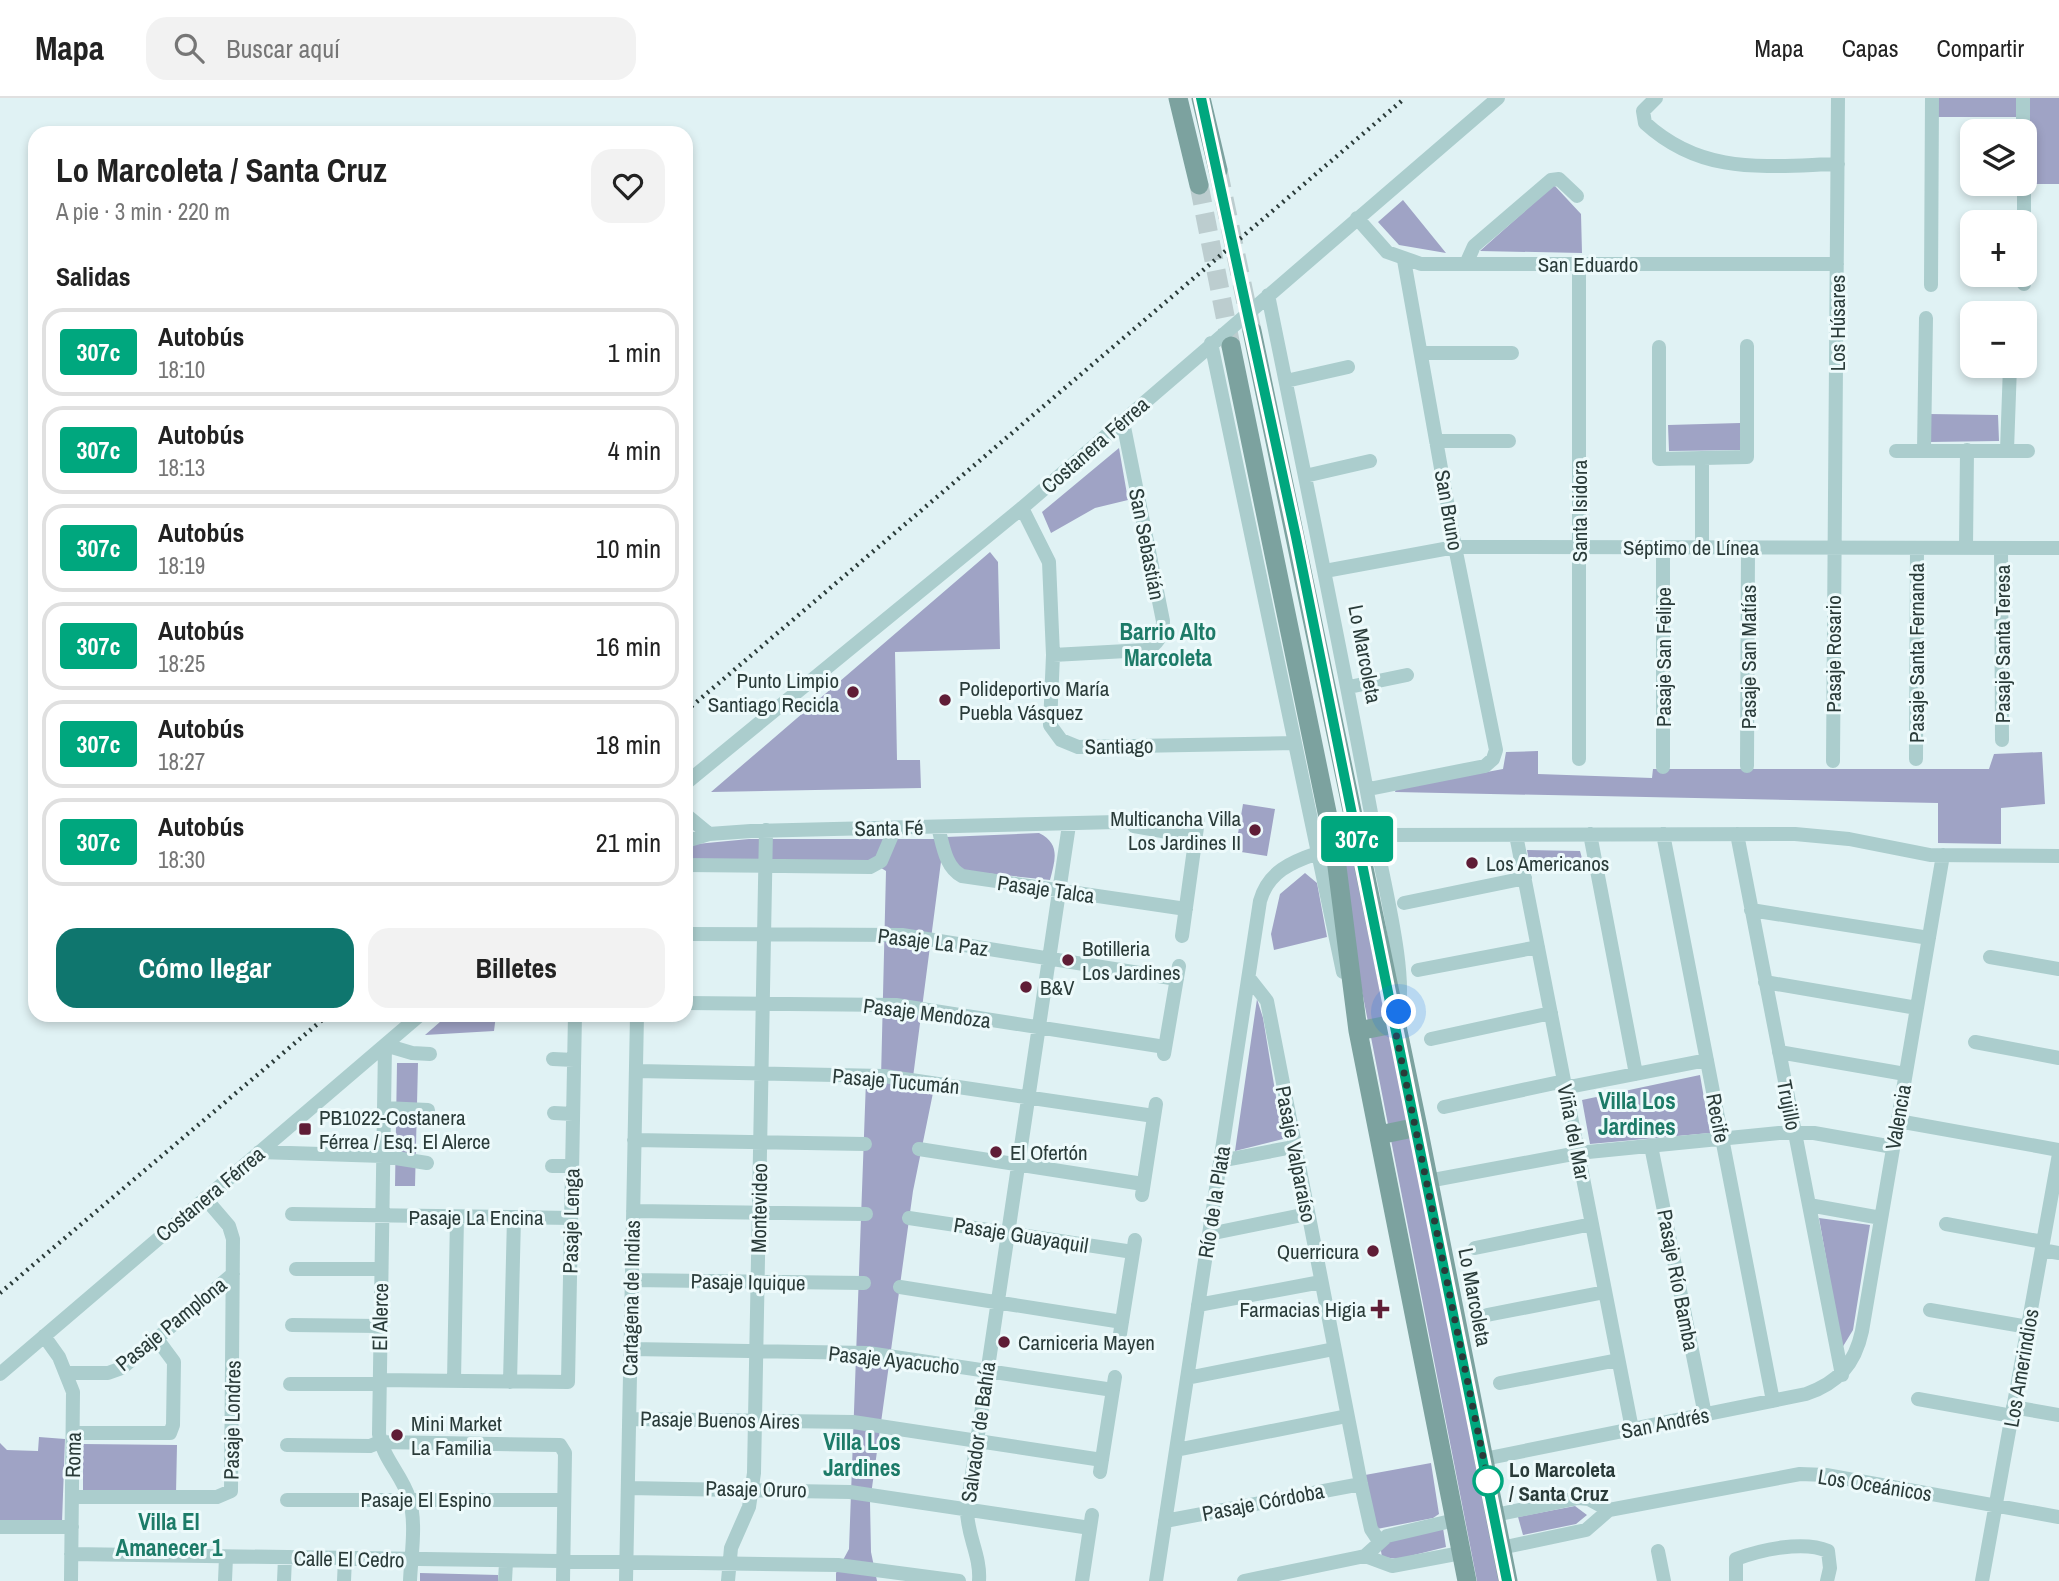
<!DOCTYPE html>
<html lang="es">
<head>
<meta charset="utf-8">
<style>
	:root { --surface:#fff; --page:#f2f2f2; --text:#222; --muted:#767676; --line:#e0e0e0; --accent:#0f766e }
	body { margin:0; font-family:"Archivo Narrow",sans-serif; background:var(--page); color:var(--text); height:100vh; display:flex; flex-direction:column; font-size:26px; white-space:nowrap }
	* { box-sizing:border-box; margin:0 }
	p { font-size:23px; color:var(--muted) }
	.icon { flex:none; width:38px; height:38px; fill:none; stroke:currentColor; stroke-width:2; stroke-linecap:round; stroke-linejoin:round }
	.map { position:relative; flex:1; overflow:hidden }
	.panel { position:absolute; left:28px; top:28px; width:665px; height:896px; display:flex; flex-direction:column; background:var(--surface); border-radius:21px; box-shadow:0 4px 10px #0003 }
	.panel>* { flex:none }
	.badge { padding:0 14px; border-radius:5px; font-size:24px; line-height:46px }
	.tools { position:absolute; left:1960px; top:21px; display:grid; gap:14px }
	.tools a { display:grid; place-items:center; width:77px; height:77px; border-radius:14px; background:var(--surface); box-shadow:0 4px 10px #0003; font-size:35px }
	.you { position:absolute; width:35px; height:35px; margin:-18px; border:5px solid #fff; border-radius:50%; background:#1a73e8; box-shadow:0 0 0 10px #1a73e833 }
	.map>.badge { position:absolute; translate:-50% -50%; box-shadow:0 0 0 4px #fff }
	h2 { padding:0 28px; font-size:26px; line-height:63px }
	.round { display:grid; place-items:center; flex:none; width:74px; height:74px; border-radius:21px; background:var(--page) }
	.overview { display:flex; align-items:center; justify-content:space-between; height:119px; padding:0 28px }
	h1 { font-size:33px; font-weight:700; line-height:52px }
	.button { display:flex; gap:14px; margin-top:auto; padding:14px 28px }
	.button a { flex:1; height:80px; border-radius:21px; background:var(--accent); color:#fff; font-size:28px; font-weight:700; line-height:80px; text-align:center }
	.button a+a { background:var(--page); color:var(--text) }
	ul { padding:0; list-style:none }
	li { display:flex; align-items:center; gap:21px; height:88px; margin:0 14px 10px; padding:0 14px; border:4px solid var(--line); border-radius:21px }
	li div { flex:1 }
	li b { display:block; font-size:26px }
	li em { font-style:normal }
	li .badge { min-width:77px; font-weight:700; text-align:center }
	header { display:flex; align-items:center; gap:42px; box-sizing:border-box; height:98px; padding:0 35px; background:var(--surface); border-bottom:2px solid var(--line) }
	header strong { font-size:33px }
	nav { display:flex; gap:38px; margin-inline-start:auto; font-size:24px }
	.search { width:490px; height:63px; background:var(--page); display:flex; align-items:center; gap:18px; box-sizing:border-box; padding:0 24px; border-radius:21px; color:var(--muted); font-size:26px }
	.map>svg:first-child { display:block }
	.green { fill:#9fa3c5 }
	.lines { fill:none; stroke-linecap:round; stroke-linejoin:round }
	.secondary-tunnel { stroke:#bccdcf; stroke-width:19; stroke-dasharray:19 10; stroke-linecap:butt }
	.minor { stroke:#abcdcd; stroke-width:14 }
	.secondary { stroke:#7ca29f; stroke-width:19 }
	.rail { stroke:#2a3b39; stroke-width:4.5; stroke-dasharray:2 5; stroke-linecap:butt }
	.line-casing { stroke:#fff; stroke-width:16 }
	.line { stroke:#00a77e; stroke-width:10 }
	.walk { stroke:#2a3b39; stroke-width:7; stroke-dasharray:0 12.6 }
	.poi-dot { fill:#5f1d36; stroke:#edfafb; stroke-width:2.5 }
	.stop-dot { fill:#fff; stroke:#00a77e; stroke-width:3.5 }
	.labels { text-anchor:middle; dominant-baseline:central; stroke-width:6; stroke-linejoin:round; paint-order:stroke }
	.street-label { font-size:21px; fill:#2a3b39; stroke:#edfafb }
	.poi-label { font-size:21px; fill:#2a3b39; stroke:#edfafb; text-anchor:start }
	.stop-label { font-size:21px; font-weight:bold; fill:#2a3b39; stroke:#edfafb; text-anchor:start }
	.neighbourhood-label { font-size:23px; font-weight:bold; fill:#1d7b68; stroke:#edfafb }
</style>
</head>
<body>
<header>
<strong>Mapa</strong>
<div class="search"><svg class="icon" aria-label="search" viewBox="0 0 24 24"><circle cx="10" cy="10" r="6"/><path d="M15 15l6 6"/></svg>Buscar aquí</div>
<nav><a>Mapa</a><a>Capas</a><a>Compartir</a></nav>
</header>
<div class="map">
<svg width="2059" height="1483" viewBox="0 0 2059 1483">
	<rect width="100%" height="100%" fill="#e0f2f4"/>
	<path class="green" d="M1938 0H2059V86H2029V19H1938Z
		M1554 87 1581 116 1582 155 1480 153Z
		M1403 102 1446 155 1399 147 1378 124Z
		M1929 316 1998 317 1999 343 1929 344Z
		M1740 325V352L1669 353 1668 327Z
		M1119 350 1128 402 1095 410 1051 435 1042 414Z
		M990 454 998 464 1000 551 895 554 897 662H920L921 690 711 694Z
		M1538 653V676L1652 680 1653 671H1989L1994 656 2042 654 2045 706 2001 710V746L1938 745V705L1395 694 1396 691 1503 671 1506 654Z
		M1243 706 1275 711 1267 758 1235 753Z
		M1039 735C1061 746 1055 762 1050 782L956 772 946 739Z
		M749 741H935L942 756 912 987 934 990 913 1093 870 1404 871 1454 877 1483H836V1475L849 1451 866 982 881 980 886 773 870 763 686 765V747Z
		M1527 752 1580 753 1583 764 1531 773Z
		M1357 762 1502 1483H1477L1338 770Z
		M1305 775 1317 785 1327 839 1274 852 1271 836 1280 796Z
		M1257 901 1263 920 1283 1041 1235 1053Z
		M448 917H496L494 933 425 937Z
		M397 965H418L415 1088H395Z
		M1700 977 1710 1035 1590 1046 1582 1002Z
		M1819 1120 1870 1127 1853 1232 1842 1250Z
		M39 1339 65 1341 62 1424 0 1423V1345L7 1352 38 1353Z
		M83 1346 177 1347 176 1396 83 1395Z
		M1431 1365 1439 1416 1433 1420 1377 1431 1365 1377Z
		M1575 1408 1587 1417 1576 1426 1523 1437 1518 1419Z
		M1443 1430 1446 1449 1398 1461 1382 1459 1380 1447 1393 1439Z
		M420 1475 498 1477V1483H420Z"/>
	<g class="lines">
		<path class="secondary-tunnel" d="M1218 72 1252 233
			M1199 87 1231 248"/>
		<path class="minor" d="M1656 0 1643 13 1645 25C1703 78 1765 68 1838 66
			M2023 0V33
			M2024 86V124
			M1357 120 1387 154 1421 166H1837
			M1466 166 1474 148 1551 82 1559 81 1577 98
			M1579 166V661
			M2024 177V186
			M1931 187 1932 0
			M1268 197C1305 380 1344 564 1377 748 1384 786 1410 888 1396 920
			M1211 245 1343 874
			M1659 249V361L1747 359V248
			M1421 255H1512
			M1286 283 1348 269
			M1436 343H1509
			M1924 352 1926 220
			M2007 352 2010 268
			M1896 353H2028
			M1702 360V449
			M1305 378 1370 363
			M1022 410 1049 464 1053 557 1050 627 1061 642 1078 649 1295 645
			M1663 449V669
			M1966 450 1967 352
			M2001 450 2002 642
			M1325 473 1455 449 2059 450
			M1053 557 1145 552C1158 547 1163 537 1163 523L1123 324
			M1349 589 1407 577
			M1916 661 1917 450
			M1833 663 1838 0
			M1747 668 1748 450
			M686 685 1022 410 1498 0
			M1369 691 1485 668 1493 661 1496 652 1455 449 1404 162
			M686 717 709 736
			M1134 728 1196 739
			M938 729C943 747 945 769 962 778L1186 811
			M1367 732 1375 737 1795 736 1849 741 1930 757 2059 758
			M1590 736 1636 976
			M1663 736 1773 1303
			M1737 736 1842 1277
			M1516 737 1632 1331
			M686 743 709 736 751 733 1198 722 1182 838
			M686 767 870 769 881 763 895 730
			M1404 805 1525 780
			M1751 812 1929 840
			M686 836 902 837 1177 881
			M1990 859 2059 871
			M1418 872 1538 849
			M1249 880 1267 903 1361 1386 1371 1431 1379 1443
			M1765 884 1917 910
			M686 905 896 907 1165 949
			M1431 941 1551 915
			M1975 944 2059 960
			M385 947 379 1336C383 1361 402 1377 409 1400 417 1424 411 1458 410 1483
			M385 947 412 955 430 956
			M1779 954 1905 976
			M1164 956 1179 868
			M553 961 574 962
			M636 973 884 978 1154 1018
			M1444 1009 1555 985 1574 988 1707 962
			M384 1010 428 1012
			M554 1015 573 1016
			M1898 1023 2059 1052
			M634 1042 865 1046
			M1651 1048 1705 1317
			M919 1051 1143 1086
			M259 1054 383 1058 427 1065
			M1220 1063 1293 1049
			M552 1068H572
			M1428 1083 1578 1055 1779 1035H1814L1893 1049
			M1142 1097 1156 1006
			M1809 1107 1881 1120
			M633 1113 866 1116
			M292 1116 571 1120
			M909 1120 1133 1154
			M1946 1126 2043 1144
			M1209 1136 1307 1116
			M1475 1150 1592 1126
			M2042 1152 2059 1155
			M296 1171H381
			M632 1182 864 1185
			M900 1189 1122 1224
			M1198 1207 1321 1184
			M1930 1212 2028 1229
			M1487 1217 1605 1194
			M292 1227 380 1228
			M1120 1236 1135 1142
			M44 1238 59 1259 73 1294 71 1483
			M631 1251 868 1255 1113 1292
			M67 1275H108L122 1270 233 1176
			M0 1276 420 917
			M1187 1280 1334 1251
			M379 1282 568 1284 575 917
			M454 1283 457 1119
			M510 1284 514 1119
			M1500 1285 1618 1262
			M290 1286H379
			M1918 1301 2012 1318
			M2013 1309 2059 1317
			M629 1321 853 1324 1102 1362
			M74 1335H170L173 1327 174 1264 157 1241
			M287 1347 370 1348 380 1344 560 1347 565 1355 563 1483
			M1176 1352 1347 1318
			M1484 1361 1806 1296C1838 1285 1855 1266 1862 1233L1943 757
			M1100 1374 1115 1279
			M628 1390 850 1394 1090 1430
			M73 1399H217L231 1393 233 1141 229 1128 205 1100
			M287 1402H564
			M1495 1417 1578 1400 1589 1401 1609 1412
			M1165 1423 1361 1386
			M0 1429H72
			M1501 1450 1586 1432 1609 1412 1800 1376 1826 1377 2059 1419
			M1658 1453 1664 1483
			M71 1456 838 1467 959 1483
			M1365 1458 1387 1438 1455 1422
			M225 1483 226 1459
			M284 1483 285 1460
			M344 1483 345 1461
			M505 1483 506 1464
			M626 1483 637 917
			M728 1483 731 1450 749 1409 754 1375 766 732
			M979 1483C981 1457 966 1436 967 1410L1069 727
			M1082 1483 1092 1417
			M1156 1483 1260 803C1268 774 1291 764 1318 755
			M1244 1483 1365 1458 1392 1468 1461 1455
			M1736 1483V1461C1760 1452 1803 1442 1828 1453L1830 1470 1827 1483
			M1982 1483 2059 1056"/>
		<path class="secondary" d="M1178 0 1199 87
			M1201 0 1218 72
			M1252 233 1418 1029 1508 1483
			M1231 248 1335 753 1358 933 1467 1483
			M1358 933 1394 926
			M1379 1037 1418 1029"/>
		<path class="rail" d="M686 613 1405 0
			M0 1195 328 917"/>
	</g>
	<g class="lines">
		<defs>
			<path id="line" d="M1201 0 1296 439 1507 1483"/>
		</defs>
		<use href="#line" class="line-casing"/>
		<use href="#line" class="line"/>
		<path class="walk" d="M1399 914 1394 926 1488 1383"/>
	</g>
	<g class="poi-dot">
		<circle cx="853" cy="594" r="7"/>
		<circle cx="945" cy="602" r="7"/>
		<circle cx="1255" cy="732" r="7"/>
		<circle cx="1472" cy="765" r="7"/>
		<circle cx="1068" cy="862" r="7"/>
		<circle cx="1026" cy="889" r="7"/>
		<rect x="298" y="1024" width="14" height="14" rx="3.5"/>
		<circle cx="996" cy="1054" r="7"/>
		<circle cx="1373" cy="1153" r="7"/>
		<path d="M1376.5 1200.5h7v7h7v7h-7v7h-7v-7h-7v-7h7z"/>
		<circle cx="1004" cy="1244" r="7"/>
		<circle cx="397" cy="1337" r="7"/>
	</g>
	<circle class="stop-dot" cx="1488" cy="1383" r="14"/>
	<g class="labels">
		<g class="street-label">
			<text x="1588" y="166">San Eduardo</text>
			<text transform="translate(1837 225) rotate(-90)">Los Húsares</text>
			<text transform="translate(1095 347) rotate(-41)">Costanera Férrea</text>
			<text transform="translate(1449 412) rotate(80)">San Bruno</text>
			<text transform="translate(1579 413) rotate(-90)">Santa Isidora</text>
			<text transform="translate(1147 446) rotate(79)">San Sebastián</text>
			<text x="1691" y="449">Séptimo de Línea</text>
			<text transform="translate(2002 546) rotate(-90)">Pasaje Santa Teresa</text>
			<text transform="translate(1916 555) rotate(-90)">Pasaje Santa Fernanda</text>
			<text transform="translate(1365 556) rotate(79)">Lo Marcoleta</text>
			<text transform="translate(1833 556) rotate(-90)">Pasaje Rosario</text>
			<text transform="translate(1663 559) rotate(-90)">Pasaje San Felipe</text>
			<text transform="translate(1748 559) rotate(-90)">Pasaje San Matías</text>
			<text transform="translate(1119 648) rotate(-1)">Santiago</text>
			<text transform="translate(889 730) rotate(-1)">Santa Fé</text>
			<text transform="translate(1046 791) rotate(8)">Pasaje Talca</text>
			<text transform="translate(933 844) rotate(7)">Pasaje La Paz</text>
			<text transform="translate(927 915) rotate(7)">Pasaje Mendoza</text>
			<text transform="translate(896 983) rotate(5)">Pasaje Tucumán</text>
			<text transform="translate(1789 1007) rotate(79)">Trujillo</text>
			<text transform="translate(1898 1019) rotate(-80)">Valencia</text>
			<text transform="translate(1718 1020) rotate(79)">Recife</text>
			<text transform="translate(1574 1034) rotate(79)">Viña del Mar</text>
			<text transform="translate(1296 1056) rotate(79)">Pasaje Valparaíso</text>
			<text transform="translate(210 1096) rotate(-40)">Costanera Férrea</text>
			<text transform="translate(1214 1104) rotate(-81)">Río de la Plata</text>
			<text transform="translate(759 1110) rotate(-89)">Montevideo</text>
			<text x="476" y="1119">Pasaje La Encina</text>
			<text transform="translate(571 1123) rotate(-89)">Pasaje Lenga</text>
			<text transform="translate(1021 1137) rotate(9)">Pasaje Guayaquil</text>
			<text transform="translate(1678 1182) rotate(79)">Pasaje Río Bamba</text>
			<text transform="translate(748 1184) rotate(1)">Pasaje Iquique</text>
			<text transform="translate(1475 1199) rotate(79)">Lo Marcoleta</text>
			<text transform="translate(631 1200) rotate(-89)">Cartagena de Indias</text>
			<text transform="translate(380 1219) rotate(-89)">El Alerce</text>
			<text transform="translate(171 1226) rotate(-39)">Pasaje Pamplona</text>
			<text transform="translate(894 1262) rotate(6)">Pasaje Ayacucho</text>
			<text transform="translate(2021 1270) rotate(-80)">Los Amerindios</text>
			<text transform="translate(232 1322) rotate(-89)">Pasaje Londres</text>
			<text transform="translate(720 1322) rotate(1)">Pasaje Buenos Aires</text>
			<text transform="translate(1665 1325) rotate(-11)">San Andrés</text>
			<text transform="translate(978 1334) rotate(-82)">Salvador de Bahía</text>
			<text transform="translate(73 1357) rotate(-89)">Roma</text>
			<text transform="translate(1875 1387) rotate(9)">Los Oceánicos</text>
			<text transform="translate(756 1391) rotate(1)">Pasaje Oruro</text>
			<text x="426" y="1401">Pasaje El Espino</text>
			<text transform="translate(1263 1404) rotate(-11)">Pasaje Córdoba</text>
			<text transform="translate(349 1461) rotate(1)">Calle El Cedro</text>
		</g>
		<g class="poi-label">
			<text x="839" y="582" text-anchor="end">Punto Limpio<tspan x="839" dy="24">Santiago Recicla</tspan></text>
			<text x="959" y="590">Polideportivo María<tspan x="959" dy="24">Puebla Vásquez</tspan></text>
			<text x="1241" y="720" text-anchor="end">Multicancha Villa<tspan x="1241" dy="24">Los Jardines II</tspan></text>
			<text x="1486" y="765">Los Americanos</text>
			<text x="1082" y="850">Botilleria<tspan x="1082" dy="24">Los Jardines</tspan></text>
			<text x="1040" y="889">B&amp;V</text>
			<text x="319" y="1019">PB1022-Costanera<tspan x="319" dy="24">Férrea / Esq. El Alerce</tspan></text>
			<text x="1010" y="1054">El Ofertón</text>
			<text x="1359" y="1153" text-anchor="end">Querricura</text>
			<text x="1366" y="1211" text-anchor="end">Farmacias Higia</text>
			<text x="1018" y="1244">Carniceria Mayen</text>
			<text x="411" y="1325">Mini Market<tspan x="411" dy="24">La Familia</tspan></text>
		</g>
		<g class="stop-label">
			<text x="1509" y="1371">Lo Marcoleta<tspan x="1509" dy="24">/ Santa Cruz</tspan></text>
		</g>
		<g class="neighbourhood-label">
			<text x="1168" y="533">Barrio Alto<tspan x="1168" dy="26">Marcoleta</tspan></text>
			<text x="1637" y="1002">Villa Los<tspan x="1637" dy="26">Jardines</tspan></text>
			<text x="862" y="1343">Villa Los<tspan x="862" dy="26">Jardines</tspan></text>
			<text x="169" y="1423">Villa El<tspan x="169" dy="26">Amanecer 1</tspan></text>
		</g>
	</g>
</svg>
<div class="tools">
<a><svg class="icon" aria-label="layers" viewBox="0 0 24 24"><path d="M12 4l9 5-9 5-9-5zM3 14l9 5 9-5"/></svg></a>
<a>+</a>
<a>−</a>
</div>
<div class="you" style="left:1399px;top:914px"></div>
<b class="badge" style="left:1357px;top:741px;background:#00a77e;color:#fff">307c</b>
<section class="panel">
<div class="overview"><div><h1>Lo Marcoleta / Santa Cruz</h1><p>A pie · 3 min · 220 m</p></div><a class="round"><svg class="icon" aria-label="heart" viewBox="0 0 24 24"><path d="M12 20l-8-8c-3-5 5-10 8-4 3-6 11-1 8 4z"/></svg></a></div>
<h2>Salidas</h2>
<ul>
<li><span class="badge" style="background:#00a77e;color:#fff">307c</span><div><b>Autobús</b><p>18:10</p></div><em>1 min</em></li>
<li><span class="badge" style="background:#00a77e;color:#fff">307c</span><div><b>Autobús</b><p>18:13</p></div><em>4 min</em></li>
<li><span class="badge" style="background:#00a77e;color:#fff">307c</span><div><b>Autobús</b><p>18:19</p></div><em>10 min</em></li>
<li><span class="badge" style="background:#00a77e;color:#fff">307c</span><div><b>Autobús</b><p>18:25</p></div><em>16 min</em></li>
<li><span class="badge" style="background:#00a77e;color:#fff">307c</span><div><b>Autobús</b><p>18:27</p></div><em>18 min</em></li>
<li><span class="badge" style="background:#00a77e;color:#fff">307c</span><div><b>Autobús</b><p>18:30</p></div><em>21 min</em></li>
</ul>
<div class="button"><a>Cómo llegar</a><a>Billetes</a></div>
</section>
</div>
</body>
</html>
